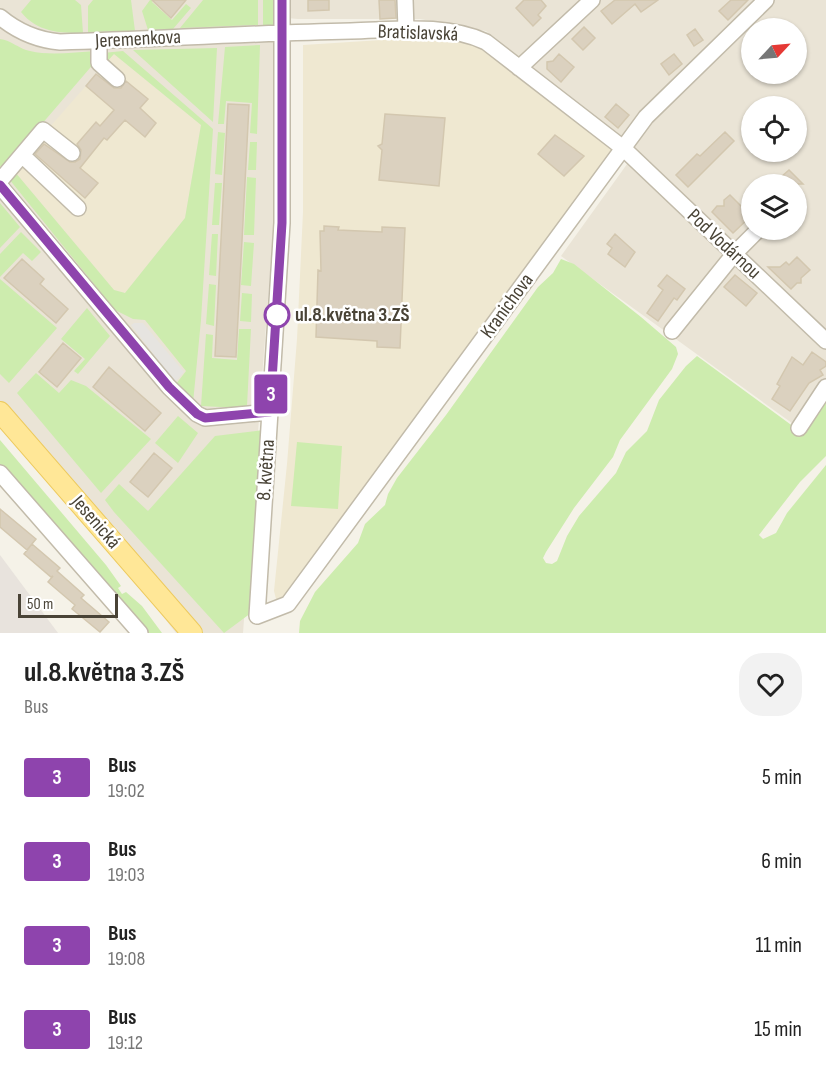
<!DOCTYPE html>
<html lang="en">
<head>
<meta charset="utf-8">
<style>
	:root { --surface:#fff; --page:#f2f2f2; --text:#222; --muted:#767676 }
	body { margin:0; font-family:"Sofia Sans Condensed",sans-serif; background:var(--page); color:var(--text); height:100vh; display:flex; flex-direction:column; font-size:22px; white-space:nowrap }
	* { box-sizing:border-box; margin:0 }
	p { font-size:20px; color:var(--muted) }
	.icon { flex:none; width:33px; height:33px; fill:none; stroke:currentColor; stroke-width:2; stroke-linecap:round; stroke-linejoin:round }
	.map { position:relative; height:633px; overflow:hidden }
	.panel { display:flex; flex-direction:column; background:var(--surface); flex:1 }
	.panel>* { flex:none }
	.badge { padding:0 12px; border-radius:4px; font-size:21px; line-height:39px }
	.needle { width:39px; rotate:64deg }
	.buttons { position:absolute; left:741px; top:18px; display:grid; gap:12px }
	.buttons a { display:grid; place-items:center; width:66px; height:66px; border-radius:50%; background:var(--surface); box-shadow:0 2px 4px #0004; font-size:30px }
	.scale { position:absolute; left:18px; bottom:15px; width:100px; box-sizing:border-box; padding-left:6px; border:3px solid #494336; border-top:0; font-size:16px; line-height:21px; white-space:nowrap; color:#494336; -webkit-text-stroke:4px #fff; paint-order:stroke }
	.map>.badge { position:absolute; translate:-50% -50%; box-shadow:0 0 0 3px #fff }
	.round { display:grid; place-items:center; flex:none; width:63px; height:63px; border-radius:24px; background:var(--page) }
	.overview { display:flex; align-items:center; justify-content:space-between; height:102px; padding:0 24px }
	h1 { font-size:28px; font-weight:700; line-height:45px }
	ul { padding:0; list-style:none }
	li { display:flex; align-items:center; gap:18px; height:84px; padding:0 24px }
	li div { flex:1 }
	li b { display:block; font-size:22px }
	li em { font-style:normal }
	li .badge { min-width:66px; font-weight:700; text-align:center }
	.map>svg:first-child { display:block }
	.residential { fill:#eae4d6; fill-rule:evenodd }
	.industrial { fill:#e8e3dd }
	.education { fill:#efe8d1 }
	.green { fill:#cdecae }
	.parking { fill:#e6e4e0 }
	.building { fill:#dbd1bf; stroke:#d3c7af; stroke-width:1.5 }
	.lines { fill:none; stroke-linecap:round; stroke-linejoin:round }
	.minor-casing { stroke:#c2bbaa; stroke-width:18 }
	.major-casing { stroke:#edca5e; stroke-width:22 }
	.minor { stroke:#fff; stroke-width:15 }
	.major { stroke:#ffe797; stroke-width:20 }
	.line-casing { stroke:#fff; stroke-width:14 }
	.line { stroke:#8e44ad; stroke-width:9 }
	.stop-dot { fill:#fff; stroke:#8e44ad; stroke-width:3 }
	.labels { text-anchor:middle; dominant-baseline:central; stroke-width:5; stroke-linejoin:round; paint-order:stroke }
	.street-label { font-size:20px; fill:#494336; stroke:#fff }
	.stop-label { font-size:20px; font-weight:bold; fill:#494336; stroke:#fff; text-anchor:start }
</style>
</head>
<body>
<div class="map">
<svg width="826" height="633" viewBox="0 0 826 633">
	<rect width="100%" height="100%" fill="#f5f2e8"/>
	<path class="residential" d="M0 0H826V392L796 426 561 256 635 153 486 31 420 19H298L275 17 274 218 243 633H176L0 408ZM752 28H796V74H752ZM752 106H796V152H752ZM752 184H796V230H752Z"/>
	<path class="industrial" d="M0 555 58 633H0Z"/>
	<path class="education" d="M413 38 461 42 477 47 496 58 614 150 357 500 281 599H276L274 591 287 464 297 339 303 212V45Z
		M114 54 201 125 185 218 125 293 114 290 15 172 48 129Z"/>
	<path class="green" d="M31 0H75L81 5 83 33C59 33 37 32 21 12Z
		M93 0H131L135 31 88 32V6Z
		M150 0H154L152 2 172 20 186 4 191 8 173 29 148 30 142 11Z
		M203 0H258V25L180 28Z
		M263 0H273L274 25H263Z
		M0 39C11 40 19 49 30 51 51 56 75 52 96 51V61L4 168 0 166Z
		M260 45 257 134 250 133 252 103 226 101 224 124H218L225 47Z
		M217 48 213 122 133 50Z
		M123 51 213 129 201 320 193 403 176 384 186 371 145 320 133 319 115 310 9 179 15 172 114 290 125 293 185 218 201 125 114 54 104 65 103 53Z
		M218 132 225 133 222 175 215 174Z
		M250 142H257L256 170H248Z
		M247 177 256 178 254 235H244Z
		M215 183H222L219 225H212Z
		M0 203 20 227 0 248Z
		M21 232 41 252 32 261 23 253 0 277V254Z
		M212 234H218L216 276 209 275Z
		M244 242 254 243 251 286 241 285Z
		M561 259 574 264 641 317 676 347 678 354 672 369 620 440 613 457 574 508 546 552 543 558 546 563 552 564 557 561 567 536 579 516 616 473 626 452 647 431 659 400 686 366 697 356 794 427 826 400V456L800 482 759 535 763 539 776 533 787 513 826 465V633H299L300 621 315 592 358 543 365 524 385 505 388 494 397 478 446 415 538 287 553 273Z
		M0 279 57 328 9 383 0 374Z
		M209 284 216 285 214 326 206 324Z
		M242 293 252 294 251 322 240 321Z
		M87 308 110 336 78 374 74 371 85 359 61 339Z
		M239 329H251L247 406 241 408 201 406 206 334 213 335 212 358 237 360Z
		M36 373 59 393 71 380 86 386 151 439 101 493 17 393Z
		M178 416 198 433 178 463 155 443Z
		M263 430 251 613 224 633 114 512 105 500 119 484 148 511 215 436Z
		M0 440 106 565 121 586 118 588 122 594 126 592 142 606 162 633H144L0 467Z
		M297 442 342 446 338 509 291 506Z"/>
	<path class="parking" d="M134 323H143L184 372 175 382 131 325Z"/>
	<path class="building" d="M152 0H186L171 18Z
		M308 0H329V10L308 11Z
		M379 0H395L396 18 380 19Z
		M524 0H541L546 6 538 15 541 18 533 26 516 8Z
		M615 0H658L641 12 635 4 612 24 601 11Z
		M731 0H748L728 20 719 11Z
		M584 27 595 38 583 50 572 39Z
		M695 29 703 40 694 46 687 35Z
		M559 54 574 67 561 82 547 69V62L553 61Z
		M674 54 682 64 669 75 661 64Z
		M96 74 114 88H121L126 81 148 99 140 108 156 123 145 137 125 120 107 140 104 138 80 168 98 183 85 198 35 154 44 144 70 162H75L80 159 81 150 77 144 96 122 100 126 114 110 86 86Z
		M228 104 249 105 236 357 215 356Z
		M616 104 629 115 618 128 605 117Z
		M385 114 445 118 439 186 379 180 382 150 378 146 382 144Z
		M725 132 734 141 688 187 676 175 697 154 700 156Z
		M555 135 584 156 564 176 538 154Z
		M789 170 803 184H773Z
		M730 195 751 216 733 233 712 212 717 206H724V200Z
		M324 226 339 227 338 230 382 232V227L405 228 400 348 377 347V341L316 337 318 270 321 271 320 231H324Z
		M615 234 635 252 625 267 608 254 612 248 607 244Z
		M797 257 810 270 801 278V283H797L791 289 768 267H780L786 262 789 265Z
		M22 259 44 279 40 284 68 309 56 323 4 278Z
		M667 275 685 289 677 300 674 298 658 321 647 313 663 290 658 286Z
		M735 275 757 293 746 306 724 287Z
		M63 343 81 358 57 387 39 372Z
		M812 352 826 362V366L820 370 823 375 809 383 790 411 772 399 780 386 777 384 792 357 803 365Z
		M109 367 161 413 145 431 93 387Z
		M154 453 172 468 148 497 130 482Z
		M0 509 36 539 27 550 0 527Z
		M32 544 60 568 57 571 84 595 81 598 109 622 100 632 72 609 75 605 48 582 53 576 51 577 24 554Z"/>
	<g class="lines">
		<defs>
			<path id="minor" d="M282 0V223L257 616 288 604 646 117 766 0
				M405 0 406 30
				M0 17C18 32 37 40 60 42 157 39 254 33 351 31 395 30 446 23 486 42L623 148 826 341
				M99 41V63L117 79
				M519 68 592 0
				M22 155 78 208
				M0 181 43 130 72 153
				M0 186 169 387 197 414 205 418 270 412
				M672 331 734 254 758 230
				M799 428 826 387
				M0 473 140 633"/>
			<path id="major" d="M0 412 192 633"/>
		</defs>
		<use href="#minor" class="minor-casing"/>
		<use href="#major" class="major-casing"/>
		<use href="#minor" class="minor"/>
		<use href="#major" class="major"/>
	</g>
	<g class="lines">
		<defs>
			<path id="line" d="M0 185 169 387 197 414 205 418 270 412 282 223V0"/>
		</defs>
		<use href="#line" class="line-casing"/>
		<use href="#line" class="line"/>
	</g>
	<circle class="stop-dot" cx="277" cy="315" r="12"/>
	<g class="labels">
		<g class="street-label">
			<text transform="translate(418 33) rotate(2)">Bratislavská</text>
			<text transform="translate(138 39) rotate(-3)">Jeremenkova</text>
			<text transform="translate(724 244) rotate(43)">Pod Vodárnou</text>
			<text transform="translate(507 306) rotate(-54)">Kranichova</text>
			<text transform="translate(266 470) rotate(-86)">8. května</text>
			<text transform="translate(96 522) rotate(49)">Jesenická</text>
		</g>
		<g class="stop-label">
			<text x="295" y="315">ul.8.května 3.ZŠ</text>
		</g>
	</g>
</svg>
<div class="buttons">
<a><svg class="needle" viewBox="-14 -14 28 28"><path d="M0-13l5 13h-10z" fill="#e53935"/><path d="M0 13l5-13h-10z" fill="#767676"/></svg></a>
<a><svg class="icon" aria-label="locate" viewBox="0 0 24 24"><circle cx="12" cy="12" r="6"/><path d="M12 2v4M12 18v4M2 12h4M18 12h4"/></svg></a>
<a><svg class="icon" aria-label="layers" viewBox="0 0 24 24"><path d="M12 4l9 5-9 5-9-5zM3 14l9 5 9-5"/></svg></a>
</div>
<div class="scale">50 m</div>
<b class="badge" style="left:271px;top:394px;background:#8e44ad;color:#fff">3</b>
</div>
<section class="panel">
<div class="overview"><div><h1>ul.8.května 3.ZŠ</h1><p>Bus</p></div><a class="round"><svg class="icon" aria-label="heart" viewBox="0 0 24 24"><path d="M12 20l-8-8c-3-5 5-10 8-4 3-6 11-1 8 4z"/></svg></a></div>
<ul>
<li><span class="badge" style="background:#8e44ad;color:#fff">3</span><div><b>Bus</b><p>19:02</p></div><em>5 min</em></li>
<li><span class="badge" style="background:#8e44ad;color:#fff">3</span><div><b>Bus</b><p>19:03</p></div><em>6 min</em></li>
<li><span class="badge" style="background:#8e44ad;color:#fff">3</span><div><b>Bus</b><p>19:08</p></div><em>11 min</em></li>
<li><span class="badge" style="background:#8e44ad;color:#fff">3</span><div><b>Bus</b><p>19:12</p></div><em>15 min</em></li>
</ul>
</section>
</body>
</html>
